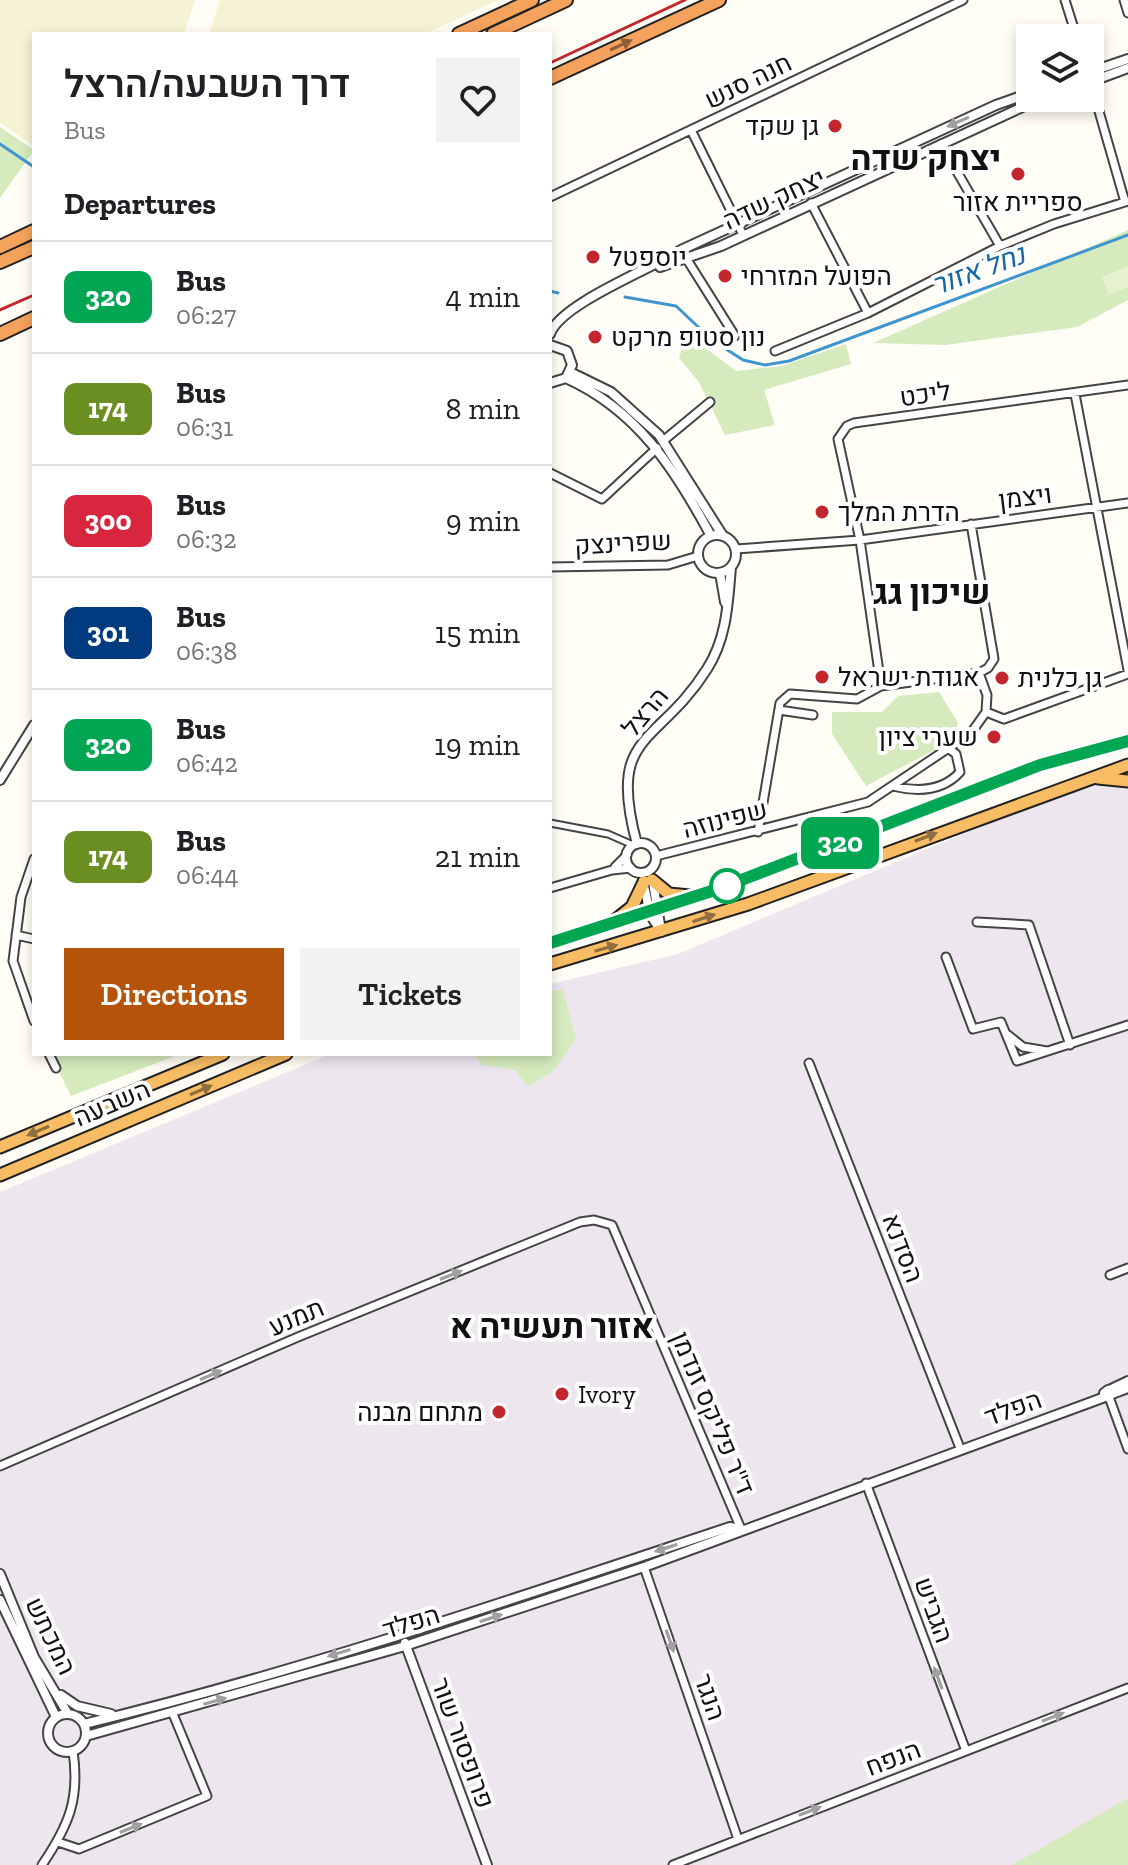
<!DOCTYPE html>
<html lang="en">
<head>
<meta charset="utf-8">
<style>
	:root { --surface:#fff; --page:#f2f2f2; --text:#202124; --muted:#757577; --line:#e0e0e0; --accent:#b45309 }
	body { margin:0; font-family:"Zilla Slab",Heebo,serif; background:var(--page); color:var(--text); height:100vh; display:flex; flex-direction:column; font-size:30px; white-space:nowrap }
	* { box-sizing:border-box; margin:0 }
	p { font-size:26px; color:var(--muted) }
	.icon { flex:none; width:44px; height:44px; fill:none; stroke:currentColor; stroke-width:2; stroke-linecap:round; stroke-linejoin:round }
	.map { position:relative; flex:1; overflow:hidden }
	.details { position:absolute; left:32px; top:32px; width:520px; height:1024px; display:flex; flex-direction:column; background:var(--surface); border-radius:0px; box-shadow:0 4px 12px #0003 }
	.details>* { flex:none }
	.badge { padding:0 16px; border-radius:12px; font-size:28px; line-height:52px }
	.tools { position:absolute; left:1016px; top:24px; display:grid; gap:16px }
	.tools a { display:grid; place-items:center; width:88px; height:88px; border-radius:0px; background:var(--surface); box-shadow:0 4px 12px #0003; font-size:40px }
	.map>.badge { position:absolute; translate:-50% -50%; box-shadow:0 0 0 4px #fff }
	h2 { padding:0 32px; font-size:30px; line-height:72px }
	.round { display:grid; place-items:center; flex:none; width:84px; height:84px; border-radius:0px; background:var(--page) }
	.headline { display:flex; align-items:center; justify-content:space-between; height:136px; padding:0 32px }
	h1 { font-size:38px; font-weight:600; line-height:60px }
	.cta { display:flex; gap:16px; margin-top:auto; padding:16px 32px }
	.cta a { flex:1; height:92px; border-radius:0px; background:var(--accent); color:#fff; font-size:32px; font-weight:600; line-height:92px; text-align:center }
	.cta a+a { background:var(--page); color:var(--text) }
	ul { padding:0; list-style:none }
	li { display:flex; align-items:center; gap:24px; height:112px; padding:0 32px; border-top:2px solid var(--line) }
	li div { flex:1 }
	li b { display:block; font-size:30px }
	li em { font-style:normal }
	li .badge { min-width:88px; font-weight:700; text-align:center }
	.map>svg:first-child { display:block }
	.industrial { fill:#eee6ef }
	.farmland { fill:#f6f3d4 }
	.green { fill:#d5ebbd }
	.pitch { fill:#e6f2cf }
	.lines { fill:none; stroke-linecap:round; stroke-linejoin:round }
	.stream { stroke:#3f96cf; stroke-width:3 }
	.pedestrian-casing { stroke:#444; stroke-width:9 }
	.minor-casing { stroke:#444; stroke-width:11 }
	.tertiary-casing { stroke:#444; stroke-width:12 }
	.trunk-casing { stroke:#222; stroke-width:15 }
	.motorway-casing { stroke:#222; stroke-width:16 }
	.pedestrian { stroke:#fff; stroke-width:5 }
	.minor { stroke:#fff; stroke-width:7 }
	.tertiary { stroke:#fff; stroke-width:8 }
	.trunk { stroke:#f7bc64; stroke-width:11 }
	.motorway { stroke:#f5a25d; stroke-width:12 }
	.rail { stroke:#c4262e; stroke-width:3 }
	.oneway { fill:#8e613b }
	.oneway2 { fill:#a0a0a0 }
	.oneway3 { fill:#906f3f }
	.line-casing { stroke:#fff; stroke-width:18 }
	.line { stroke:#00a651; stroke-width:12 }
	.poi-dot { fill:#c4262e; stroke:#fff; stroke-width:3 }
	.stop-dot { fill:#fff; stroke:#00a651; stroke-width:4 }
	.labels { text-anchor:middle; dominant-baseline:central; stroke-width:8; stroke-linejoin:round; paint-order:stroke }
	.street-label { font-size:26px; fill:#111; stroke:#fff }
	.poi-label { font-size:26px; fill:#111; stroke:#fff; text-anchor:start }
	.water-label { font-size:28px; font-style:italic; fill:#1768a6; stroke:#fff }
	.district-label { font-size:34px; font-weight:bold; fill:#111; stroke:#fff }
</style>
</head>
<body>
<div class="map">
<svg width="1128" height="1865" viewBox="0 0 1128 1865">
	<rect width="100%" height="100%" fill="#fffdf5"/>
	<path class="industrial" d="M1128 776V1815L1047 1865H0V1192L331 1054H550V984L678 954 1065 791Z"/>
	<path class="farmland" d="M0 0H195L184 34H34V146L0 123Z
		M220 0H498L425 34H209Z"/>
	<path class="green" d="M0 127 34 150 0 198Z
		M1128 230V300L1077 327 945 345 873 343Z
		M687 334 736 371 782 366 846 344 851 364 764 390 775 425 725 435 699 382 679 358Z
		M939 692 958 723 953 740 866 786 832 734V712H882L898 696Z
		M563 989 576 1039 553 1071 528 1087 515 1070 482 1065 474 1054H550V992Z
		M50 1054H180L71 1096Z
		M1128 1798V1865H1012Z"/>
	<path class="pitch" d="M1128 266V287L1109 295 1102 277Z"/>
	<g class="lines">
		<path class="stream" d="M0 144 34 167
			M550 291 558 293
			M625 297 676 306 712 340 743 360 765 365 789 361 1128 235"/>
		<defs>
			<path id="pedestrian" d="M550 823 608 834 633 845"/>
			<path id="minor" d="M1065 0 1077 38
				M1124 0 1128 13
				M1090 80 1125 202
				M691 130 743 235
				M941 144 1000 246
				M550 197 963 0
				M811 203 868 313
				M681 250 735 336
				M775 351 868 313 1000 246 1054 224 1128 201
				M1075 394 1128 670
				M663 441 710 402
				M550 473 602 499 657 448
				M736 549 860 540 1128 503
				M550 567 668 565 698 556
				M979 673 987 695 986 712 1004 719 1128 674
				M881 686 860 540 838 439 847 426 854 423 1128 385
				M779 710 813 715
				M893 786C917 792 942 792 960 772L956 754 948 748
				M758 832 780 703 790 694 857 699 881 686 979 673 988 668 994 659 971 524
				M656 856 868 802 971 733 986 712
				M34 859 21 897 13 961 34 1021
				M615 867 627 855
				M550 888 612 870 631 868
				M977 922 1029 925 1070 1045
				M16 935 34 939
				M946 957 973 1029 1001 1022 1017 1061 1128 1025
				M1008 1035 1023 1047 1047 1051
				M49 1054 56 1068
				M809 1063 960 1448
				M1110 1275 1128 1268
				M1109 1397 1128 1449
				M0 1466 298 1337 580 1222 594 1220 612 1225 741 1529
				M866 1483 966 1751
				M644 1567 738 1839
				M58 1842 79 1849 207 1796 173 1714
				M42 1865C69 1825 80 1799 73 1751
				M673 1865 1128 1688"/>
			<path id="tertiary" d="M1090 72 1128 59
				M1090 82 1128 68
				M660 267 721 246 1042 98
				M550 334C560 304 651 269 681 250L996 105 1030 93
				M550 345 567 351 572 365 566 378 550 383
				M570 372 611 392 659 435 723 536
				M566 378C637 410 675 469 711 536
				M698 554a19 19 0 1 1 38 0a19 19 0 1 1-38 0Z
				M720 573 725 602
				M0 780 34 725
				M626 858a15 15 0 1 1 30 0a15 15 0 1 1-30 0Z
				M637 844C606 731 658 747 707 669 727 638 728 602 731 567
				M643 881 650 914 661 932
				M653 882 661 931
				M1108 1390 1111 1395 1106 1397 1104 1393Z
				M1109 1390 1128 1381
				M1112 1394 1128 1388
				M0 1574 34 1657 68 1714
				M0 1600 56 1717
				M405 1643 487 1865
				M61 1695 77 1706 111 1714
				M48 1733a19 19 0 1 1 38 0a19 19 0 1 1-38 0Z
				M84 1724C303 1671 516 1598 730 1527L741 1529
				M86 1736 405 1646 644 1567 1105 1397"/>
			<path id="trunk" d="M1098 778 1128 781
				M652 880 669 894 690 896
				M613 922 632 907 644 882
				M550 943 718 889 1040 765 1128 741
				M550 964 748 904 1128 765
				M0 1147 223 1054
				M0 1175 286 1054"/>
			<path id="motorway" d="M459 34 532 0
				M493 34 566 0
				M550 78 719 0
				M0 247 34 231
				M0 262 34 247
				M0 334 34 318"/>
		</defs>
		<use href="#pedestrian" class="pedestrian-casing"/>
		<use href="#minor" class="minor-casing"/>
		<use href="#tertiary" class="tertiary-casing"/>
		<use href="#trunk" class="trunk-casing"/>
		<use href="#motorway" class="motorway-casing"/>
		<use href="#pedestrian" class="pedestrian"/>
		<use href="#minor" class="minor"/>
		<use href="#tertiary" class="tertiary"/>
		<use href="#trunk" class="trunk"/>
		<use href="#motorway" class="motorway"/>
		<path class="rail" d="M550 63 685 0
			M0 310 34 295"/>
	</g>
	<defs><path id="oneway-solid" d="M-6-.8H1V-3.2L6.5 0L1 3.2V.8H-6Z" transform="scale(2)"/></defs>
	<use class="oneway" href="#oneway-solid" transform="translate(621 45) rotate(-25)"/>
	<g class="oneway2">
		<use href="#oneway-solid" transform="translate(958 122) rotate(156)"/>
		<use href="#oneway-solid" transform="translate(451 1275) rotate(-22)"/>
		<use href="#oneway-solid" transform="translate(211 1375) rotate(-23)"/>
		<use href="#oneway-solid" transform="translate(666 1548) rotate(162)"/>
		<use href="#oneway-solid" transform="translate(491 1618) rotate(-18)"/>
		<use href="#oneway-solid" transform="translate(670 1641) rotate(71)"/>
		<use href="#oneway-solid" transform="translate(339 1653) rotate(163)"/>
		<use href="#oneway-solid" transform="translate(938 1678) rotate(-110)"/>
		<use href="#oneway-solid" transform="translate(215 1701) rotate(-16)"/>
		<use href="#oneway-solid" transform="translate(1053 1717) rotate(-21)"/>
		<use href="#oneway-solid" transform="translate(810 1811) rotate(-21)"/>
		<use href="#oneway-solid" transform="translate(131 1828) rotate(-22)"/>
	</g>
	<g class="oneway3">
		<use href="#oneway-solid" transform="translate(926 837) rotate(-21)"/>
		<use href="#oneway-solid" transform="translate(704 918) rotate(-18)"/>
		<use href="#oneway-solid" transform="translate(606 948) rotate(-16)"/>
		<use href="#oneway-solid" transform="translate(201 1090) rotate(-23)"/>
		<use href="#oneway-solid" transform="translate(38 1131) rotate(157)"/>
	</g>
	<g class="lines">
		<defs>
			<path id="line" d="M550 943 718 889 1040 765 1128 741"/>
		</defs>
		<use href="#line" class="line-casing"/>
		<use href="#line" class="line"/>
	</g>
	<g class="poi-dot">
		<circle cx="835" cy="126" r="8"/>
		<circle cx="1018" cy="174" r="8"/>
		<circle cx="593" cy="257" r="8"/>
		<circle cx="725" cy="276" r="8"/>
		<circle cx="595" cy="337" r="8"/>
		<circle cx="822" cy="512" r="8"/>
		<circle cx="822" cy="677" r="8"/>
		<circle cx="1002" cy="678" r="8"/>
		<circle cx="994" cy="737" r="8"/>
		<circle cx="562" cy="1394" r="8"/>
		<circle cx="499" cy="1412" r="8"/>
	</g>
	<circle class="stop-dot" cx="727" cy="886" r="16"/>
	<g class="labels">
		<g class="street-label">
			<text transform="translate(748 81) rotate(-26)">חנה סנש</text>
			<text transform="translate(774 199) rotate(-25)">יצחק שדה</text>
			<text transform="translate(925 394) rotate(-8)">ליכט</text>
			<text transform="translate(1025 497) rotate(-7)">ויצמן</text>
			<text transform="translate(623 543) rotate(-3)">שפרינצק</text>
			<text transform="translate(645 712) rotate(-50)">הרצל</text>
			<text transform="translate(725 819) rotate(-14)">שפינוזה</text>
			<text transform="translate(112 1103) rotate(-23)">השבעה</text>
			<text transform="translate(903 1248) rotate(69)">הסדנא</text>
			<text transform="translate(296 1317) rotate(-23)">תמנע</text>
			<text transform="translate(1013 1408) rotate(-20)">הפלד</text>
			<text transform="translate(713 1413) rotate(67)">ד''ר פליקס זנדמן</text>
			<text transform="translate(934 1610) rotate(70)">הגביש</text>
			<text transform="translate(411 1622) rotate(-17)">הפלד</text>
			<text transform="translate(51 1636) rotate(64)">המכתש</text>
			<text transform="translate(710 1697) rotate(71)">הנגר</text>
			<text transform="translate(463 1743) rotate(70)">פרופסור שור</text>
			<text transform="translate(893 1758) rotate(-21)">הנפח</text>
		</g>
		<g class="poi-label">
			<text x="819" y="126" text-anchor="end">גן שקד</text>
			<text x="1018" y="202" text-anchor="middle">ספריית אזור</text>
			<text x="609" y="257">יוספטל</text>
			<text x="741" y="276">הפועל המזרחי</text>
			<text x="611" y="337">נון סטופ מרקט</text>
			<text x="838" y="512">הדרת המלך</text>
			<text x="838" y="677">אגודת ישראל</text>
			<text x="1018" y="678">גן כלנית</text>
			<text x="978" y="737" text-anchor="end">שערי ציון</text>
			<text x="578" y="1394">Ivory</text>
			<text x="483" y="1412" text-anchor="end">מתחם מבנה</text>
		</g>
		<g class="water-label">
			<text transform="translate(978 270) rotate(-20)">נחל אזור</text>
		</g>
		<g class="district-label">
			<text x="926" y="158">יצחק שדה</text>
			<text x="932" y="592">שיכון גג</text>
			<text x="552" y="1326">אזור תעשיה א</text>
		</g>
	</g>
</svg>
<div class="tools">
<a><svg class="icon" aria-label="layers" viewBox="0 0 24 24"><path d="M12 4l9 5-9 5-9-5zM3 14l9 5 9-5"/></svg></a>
</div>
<b class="badge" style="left:840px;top:843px;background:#00a651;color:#fff">320</b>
<section class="details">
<div class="headline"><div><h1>דרך השבעה/הרצל</h1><p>Bus</p></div><a class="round"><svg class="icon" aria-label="heart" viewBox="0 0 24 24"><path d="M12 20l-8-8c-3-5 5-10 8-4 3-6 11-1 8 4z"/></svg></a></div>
<h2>Departures</h2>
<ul>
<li><span class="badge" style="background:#00a651;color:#fff">320</span><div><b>Bus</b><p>06:27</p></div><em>4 min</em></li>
<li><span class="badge" style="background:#6b8e23;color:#fff">174</span><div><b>Bus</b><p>06:31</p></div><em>8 min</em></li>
<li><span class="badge" style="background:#d7263d;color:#fff">300</span><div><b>Bus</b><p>06:32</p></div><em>9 min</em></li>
<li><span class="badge" style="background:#003b80;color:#fff">301</span><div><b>Bus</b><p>06:38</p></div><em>15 min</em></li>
<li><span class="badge" style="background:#00a651;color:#fff">320</span><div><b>Bus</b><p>06:42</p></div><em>19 min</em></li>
<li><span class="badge" style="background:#6b8e23;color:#fff">174</span><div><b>Bus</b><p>06:44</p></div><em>21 min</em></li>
</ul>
<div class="cta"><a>Directions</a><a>Tickets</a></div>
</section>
</div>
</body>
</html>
